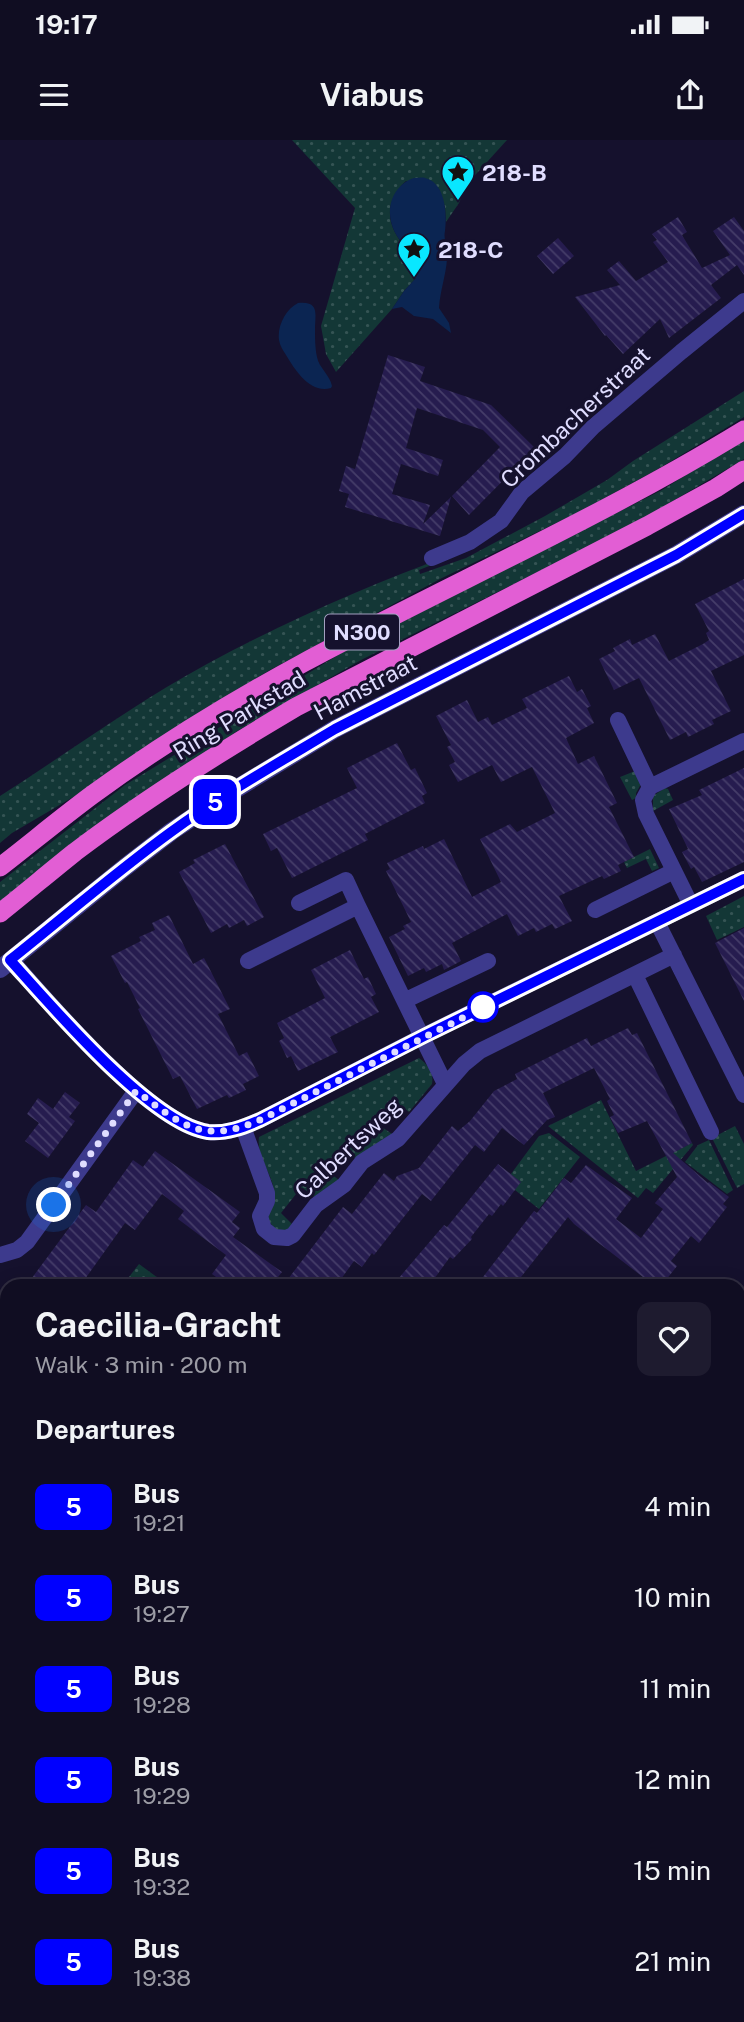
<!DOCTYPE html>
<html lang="en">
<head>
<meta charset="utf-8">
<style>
	:root { --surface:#100d22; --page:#1e1b2f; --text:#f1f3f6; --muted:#9c9ca5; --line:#302d40 }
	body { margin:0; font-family:"Public Sans",sans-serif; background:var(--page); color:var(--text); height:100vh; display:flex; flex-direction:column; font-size:26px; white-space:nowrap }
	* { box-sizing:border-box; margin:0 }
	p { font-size:23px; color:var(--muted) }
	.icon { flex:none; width:38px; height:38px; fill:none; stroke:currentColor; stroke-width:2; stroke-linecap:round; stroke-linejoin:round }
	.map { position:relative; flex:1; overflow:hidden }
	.side { position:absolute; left:0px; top:1139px; width:746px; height:744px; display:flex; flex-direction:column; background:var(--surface); border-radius:21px 21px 0 0; box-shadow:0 4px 18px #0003,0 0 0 2px var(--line) }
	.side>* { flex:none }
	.badge { padding:0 14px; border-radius:10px; font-size:24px; line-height:46px }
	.you { position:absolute; width:35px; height:35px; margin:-18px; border:5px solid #fff; border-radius:50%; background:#1a73e8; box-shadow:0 0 0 10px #1a73e833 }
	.map>.badge { position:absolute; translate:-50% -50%; box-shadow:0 0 0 4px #fff }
	h2 { padding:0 35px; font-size:26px; line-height:63px }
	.round { display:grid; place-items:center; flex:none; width:74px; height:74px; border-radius:14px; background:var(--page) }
	.headline { display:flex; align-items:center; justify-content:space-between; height:119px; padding:0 35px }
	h1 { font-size:33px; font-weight:700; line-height:52px }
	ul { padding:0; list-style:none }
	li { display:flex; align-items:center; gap:21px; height:91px; padding:0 35px }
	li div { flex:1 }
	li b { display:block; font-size:26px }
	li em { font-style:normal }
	li .badge { min-width:77px; font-weight:700; text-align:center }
	.status { display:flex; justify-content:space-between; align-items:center; height:49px; padding:0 35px; background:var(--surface); direction:ltr }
	.status svg { height:19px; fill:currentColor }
	header { display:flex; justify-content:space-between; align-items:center; height:91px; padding:0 35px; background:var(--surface); font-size:32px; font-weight:700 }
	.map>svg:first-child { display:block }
	.grass { fill:url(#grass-dots) }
	.cemetery { fill:url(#cemetery-stones) }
	.park { fill:url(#park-crowns) }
	.water { fill:#0b2552 }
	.building { fill:url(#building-back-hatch) }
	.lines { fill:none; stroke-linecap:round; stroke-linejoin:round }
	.minor { stroke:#3d3a8d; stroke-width:16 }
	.tertiary { stroke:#3d3a8d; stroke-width:18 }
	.trunk { stroke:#e25ed4; stroke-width:19 }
	.line-casing { stroke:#fff; stroke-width:16 }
	.line { stroke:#00f; stroke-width:10 }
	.walk { stroke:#e0ddff; stroke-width:7; stroke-dasharray:0 12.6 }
	.stop-dot { fill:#fff; stroke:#00f; stroke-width:3.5 }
	.labels { text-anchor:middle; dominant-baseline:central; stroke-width:6; stroke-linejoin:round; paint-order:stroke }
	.shield { fill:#15112d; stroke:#a3a0c0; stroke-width:2 }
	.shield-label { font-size:21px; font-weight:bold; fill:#e0ddff }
	.poi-label { font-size:23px; font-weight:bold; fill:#e0ddff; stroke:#15112d; text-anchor:start }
	.street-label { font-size:23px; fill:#e0ddff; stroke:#15112d }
</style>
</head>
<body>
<div class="status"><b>19:17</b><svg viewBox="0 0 49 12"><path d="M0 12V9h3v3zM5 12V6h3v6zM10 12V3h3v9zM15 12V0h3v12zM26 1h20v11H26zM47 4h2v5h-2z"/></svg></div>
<header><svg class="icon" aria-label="menu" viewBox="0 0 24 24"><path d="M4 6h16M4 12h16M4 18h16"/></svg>Viabus<svg class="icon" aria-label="share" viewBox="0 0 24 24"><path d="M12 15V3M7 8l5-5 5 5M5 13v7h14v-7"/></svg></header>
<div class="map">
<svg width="744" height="1882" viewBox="0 0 744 1882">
	<defs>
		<pattern id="grass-dots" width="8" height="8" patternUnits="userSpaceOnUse" patternTransform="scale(1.75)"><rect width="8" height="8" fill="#133736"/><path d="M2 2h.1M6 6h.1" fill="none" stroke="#355454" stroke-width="1.8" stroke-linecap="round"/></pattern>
		<pattern id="cemetery-stones" width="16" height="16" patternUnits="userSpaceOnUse" patternTransform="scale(1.75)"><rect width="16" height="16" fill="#133736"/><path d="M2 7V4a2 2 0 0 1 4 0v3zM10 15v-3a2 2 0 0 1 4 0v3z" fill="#355454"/></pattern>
		<pattern id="park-crowns" width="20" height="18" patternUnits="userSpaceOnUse" patternTransform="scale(1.75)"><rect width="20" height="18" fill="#133736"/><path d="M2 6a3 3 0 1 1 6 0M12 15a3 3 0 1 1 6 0" fill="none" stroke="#355454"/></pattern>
		<pattern id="building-back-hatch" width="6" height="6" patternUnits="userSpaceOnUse" patternTransform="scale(1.75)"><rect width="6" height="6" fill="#261c4f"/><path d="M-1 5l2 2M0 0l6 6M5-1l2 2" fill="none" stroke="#453d69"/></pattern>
	</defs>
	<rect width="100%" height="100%" fill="#15112d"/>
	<path class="grass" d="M292 0H507L467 44 459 63 446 82 445 67 439 49 406 41C386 60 385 80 401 102 404 107 409 111 412 116 415 122 415 131 416 138L404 151 392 169 336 232 326 214 321 186 355 68Z
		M744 251V277L658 329 579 372 442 438 270 530 215 563 80 653 12 693 0 703V656C69 612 135 563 207 524 284 482 369 445 451 415L452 417 419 430 420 434 466 418 545 376 607 340 633 321Z
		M744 299V319L632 385 363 519 237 591 0 762V742L125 645 348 509 662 350Z
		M635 631 641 644 636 653V658L632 660 620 637Z
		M665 648 668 649 673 660 653 671V656Z
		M650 709 659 728 652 731 646 719 627 728 624 722Z
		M744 756V787L717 800 706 776Z
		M419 918C428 925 434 932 432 944L409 972 396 962 379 985 392 994 355 1018 342 1011 327 1031 339 1040 314 1057 303 1048 300 1049 281 1073 292 1084 287 1090 278 1091C257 1073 277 1071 274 1051 272 1033 256 1016 259 997Z
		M601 960 636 1031 692 1003 693 1005 653 1053 646 1048 638 1058 548 986Z
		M735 986 744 1004V1044L737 1048 712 998Z
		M549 993 580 1017 539 1069 505 1042 539 996Z
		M709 1000 733 1050 727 1054 685 1022 698 1005Z
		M139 1124 169 1146H122Z
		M1 1227 7 1228V1293L0 1302Z
		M0 1339 7 1344V1398L0 1393Z
		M7 1604V1696L0 1691V1614Z"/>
	<path class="cemetery" d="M0 1538 7 1543V1603L0 1612Z"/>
	<path class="park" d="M0 1393 7 1398V1533L0 1527Z"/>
	<path class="water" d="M414 38C418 38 422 37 425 38 446 43 447 75 445 91 443 100 448 109 447 119 446 135 440 151 439 168L449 183 451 193 433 179 414 176 402 167 392 169 404 151 416 138C415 131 415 122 412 116 406 107 397 99 393 88 385 68 393 45 414 38Z
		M298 163C320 161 315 174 315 189 315 197 315 208 317 217 319 228 330 235 332 246L331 248C310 254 295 230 286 215 283 210 280 206 279 200 277 186 286 169 298 163Z"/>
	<path class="building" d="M678 77 687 92 682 95 702 128 730 115 713 91 734 77 744 91V135L737 125 711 145 721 158 669 198 660 179 623 214 606 195 605 196 575 157 620 145 607 130 619 121 636 141 668 122 653 102 657 100 652 94Z
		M558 98 574 116 553 134 537 116Z
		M388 215 425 227 420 241 491 265 535 308 469 375 452 356 500 307 483 290 417 268 406 308 443 320 438 336 401 324 392 354 430 365 423 384 451 357 440 396 345 367 349 354 339 351 346 326 355 329Z
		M744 439V515L711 531 731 571 712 580 714 584 688 597 686 592 670 600 639 538 614 550 599 519 615 511 613 508 630 499 632 505 655 494 669 521 703 504 709 500 706 493 709 491 695 464Z
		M569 536 577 552 582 549 591 566 587 568 594 583 566 598 578 624 594 616 617 663 609 667 634 717 618 725 621 731 604 739 602 736 559 756 572 781 555 789 552 784 536 792 534 788 518 796 507 774 452 803 461 821 444 830 442 824 426 832 424 828 408 836 389 797 405 789 403 786 411 782 386 731 390 729 387 723 423 706 424 709 444 699 472 757 501 742 480 699 510 684 517 692 555 673 532 627 501 642 492 625 458 642 449 625 455 622 447 607 451 605 436 576 467 560 478 582 488 577 492 585 527 568 522 559Z
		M397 603 411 630 415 628 427 653 422 656 425 663 365 694 368 700 292 738 277 708 271 711 263 694 357 648 347 628Z
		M744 628V722L702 742 694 727 691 729 682 712 688 709 669 669 702 655 699 650Z
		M225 704 264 777 247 786 244 780 229 788 227 784 211 793 179 732 195 723 193 720Z
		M169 775 193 824 204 818 230 869 218 874 239 916 247 912 259 936 243 944 246 950 229 958 227 955 197 969 180 936 173 939 138 869 140 868 127 842 125 843 111 816 141 801 139 797 155 790 152 783Z
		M744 788V861L715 803Z
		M350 810 364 839 368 837 376 854 371 857 379 872 330 897 338 912 298 931 291 916 287 918 279 901 284 898 277 883 325 858 311 830Z
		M628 888 632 895 637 893 692 1003 673 1013 708 1043 709 1042 729 1057 723 1064 727 1067 699 1103 691 1096 671 1121 677 1126 662 1145 655 1140 652 1144 574 1084 568 1077 514 1146H476L534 1071 537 1073 564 1038 571 1043 586 1025 632 1058 616 1079 641 1098 663 1069 655 1063 677 1037 666 1016 647 981 618 993 610 977 614 975 607 961 610 959 594 928 543 953 555 977 547 980 524 1005 502 988 484 1012 475 1005 431 1061 422 1054 374 1115 372 1113 362 1127 354 1121 336 1146H298L288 1139 343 1067 352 1074 384 1033 394 1041 397 1036 419 1028 452 986 458 991 470 981 494 951 517 939 515 934 587 898 591 906Z
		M65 952 80 963 69 977 75 981 48 1018 25 1001 39 983 27 974 38 958 53 969Z
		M155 1011 240 1072 232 1082 240 1088 233 1097 282 1132 271 1146H228L212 1134 226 1115 178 1079 184 1071 162 1054 135 1090 125 1083 80 1146H26L86 1065 96 1072 133 1020 143 1027Z
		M498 1024 521 1042 503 1066 501 1064 492 1076 489 1074 471 1097 472 1099 453 1119 450 1117 429 1146H392L444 1085 447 1087Z"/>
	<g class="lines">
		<path class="minor" d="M432 418 470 402 501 381 522 352 565 316 593 287 681 212 744 161
			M618 580 650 647
			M299 763 346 740 358 766
			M691 765 646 674 643 660 650 647 744 601
			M595 770 674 731
			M657 782 744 955
			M11 820C50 864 151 984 208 992 226 994 244 987 260 980L423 896 744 739
			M248 821 358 766 445 944
			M635 835 711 992
			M406 860 488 821
			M243 987 267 1053V1061L260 1076 264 1089 274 1097 287 1098 293 1095 316 1065 344 1045 362 1022 398 999 464 924 480 911 674 815
			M0 1115 17 1110 27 1102 136 951
			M738 1223 744 1215
			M738 1268 744 1272
			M738 1347 744 1340
			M738 1732 744 1736
			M0 1764 7 1754
			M738 1864 744 1855
			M321 1876 329 1882
			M614 1876 622 1882
			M728 1882 731 1876"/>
		<path class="tertiary" d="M0 829 124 728 172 691 231 652 335 589 676 415 744 374"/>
		<path class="trunk" d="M0 727C31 703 61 678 92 655 159 606 231 562 303 523 450 444 602 377 744 290
			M0 773C25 753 50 732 75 712 145 659 220 612 296 567L647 386 716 348 744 330"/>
	</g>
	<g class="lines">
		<defs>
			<path id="line" d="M744 374 676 415 335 589C280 622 223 654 171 692 116 732 64 777 10 820 50 864 151 984 208 992 226 994 244 987 260 980L424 896 744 739"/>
		</defs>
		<use href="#line" class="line-casing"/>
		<use href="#line" class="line"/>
		<path class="walk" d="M54 1065 136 951C182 985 202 1005 260 980L494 862 483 867"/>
	</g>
	<defs>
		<symbol id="sight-pin" viewBox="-11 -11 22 30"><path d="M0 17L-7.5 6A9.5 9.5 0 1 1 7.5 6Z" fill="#09e7ff" stroke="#15112d"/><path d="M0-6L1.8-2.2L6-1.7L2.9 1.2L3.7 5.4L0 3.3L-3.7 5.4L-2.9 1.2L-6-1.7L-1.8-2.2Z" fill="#111"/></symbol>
	</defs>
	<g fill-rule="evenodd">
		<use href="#sight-pin" x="439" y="13" width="38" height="52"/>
		<use href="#sight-pin" x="395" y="90" width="38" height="52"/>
	</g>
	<circle class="stop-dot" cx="483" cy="867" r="14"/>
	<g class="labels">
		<rect class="shield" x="325" y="474.5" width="74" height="35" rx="5"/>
		<g class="shield-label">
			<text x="362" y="492">N300</text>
		</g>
		<g class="poi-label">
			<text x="482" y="32">218-B</text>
			<text x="438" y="109">218-C</text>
		</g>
		<g class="street-label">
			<text transform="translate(575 277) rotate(-43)">Crombacherstraat</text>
			<text transform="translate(365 547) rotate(-28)">Hamstraat</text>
			<text transform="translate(239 575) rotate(-31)">Ring Parkstad</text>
			<text transform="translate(348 1008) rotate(-43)">Calbertsweg</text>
		</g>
	</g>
</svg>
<div class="you" style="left:54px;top:1065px"></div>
<b class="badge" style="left:215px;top:662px;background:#00f;color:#fff">5</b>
<section class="side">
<div class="headline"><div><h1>Caecilia-Gracht</h1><p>Walk · 3 min · 200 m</p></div><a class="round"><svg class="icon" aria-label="heart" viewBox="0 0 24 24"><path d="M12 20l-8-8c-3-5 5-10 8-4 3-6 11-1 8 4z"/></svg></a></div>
<h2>Departures</h2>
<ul>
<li><span class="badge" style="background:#00f;color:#fff">5</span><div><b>Bus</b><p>19:21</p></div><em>4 min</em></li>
<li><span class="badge" style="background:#00f;color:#fff">5</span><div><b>Bus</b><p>19:27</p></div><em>10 min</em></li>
<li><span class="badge" style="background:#00f;color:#fff">5</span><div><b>Bus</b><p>19:28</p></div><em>11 min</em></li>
<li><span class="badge" style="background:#00f;color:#fff">5</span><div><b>Bus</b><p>19:29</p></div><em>12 min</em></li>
<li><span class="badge" style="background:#00f;color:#fff">5</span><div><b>Bus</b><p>19:32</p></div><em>15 min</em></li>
<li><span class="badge" style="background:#00f;color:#fff">5</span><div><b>Bus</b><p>19:38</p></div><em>21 min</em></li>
</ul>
</section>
</div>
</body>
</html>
